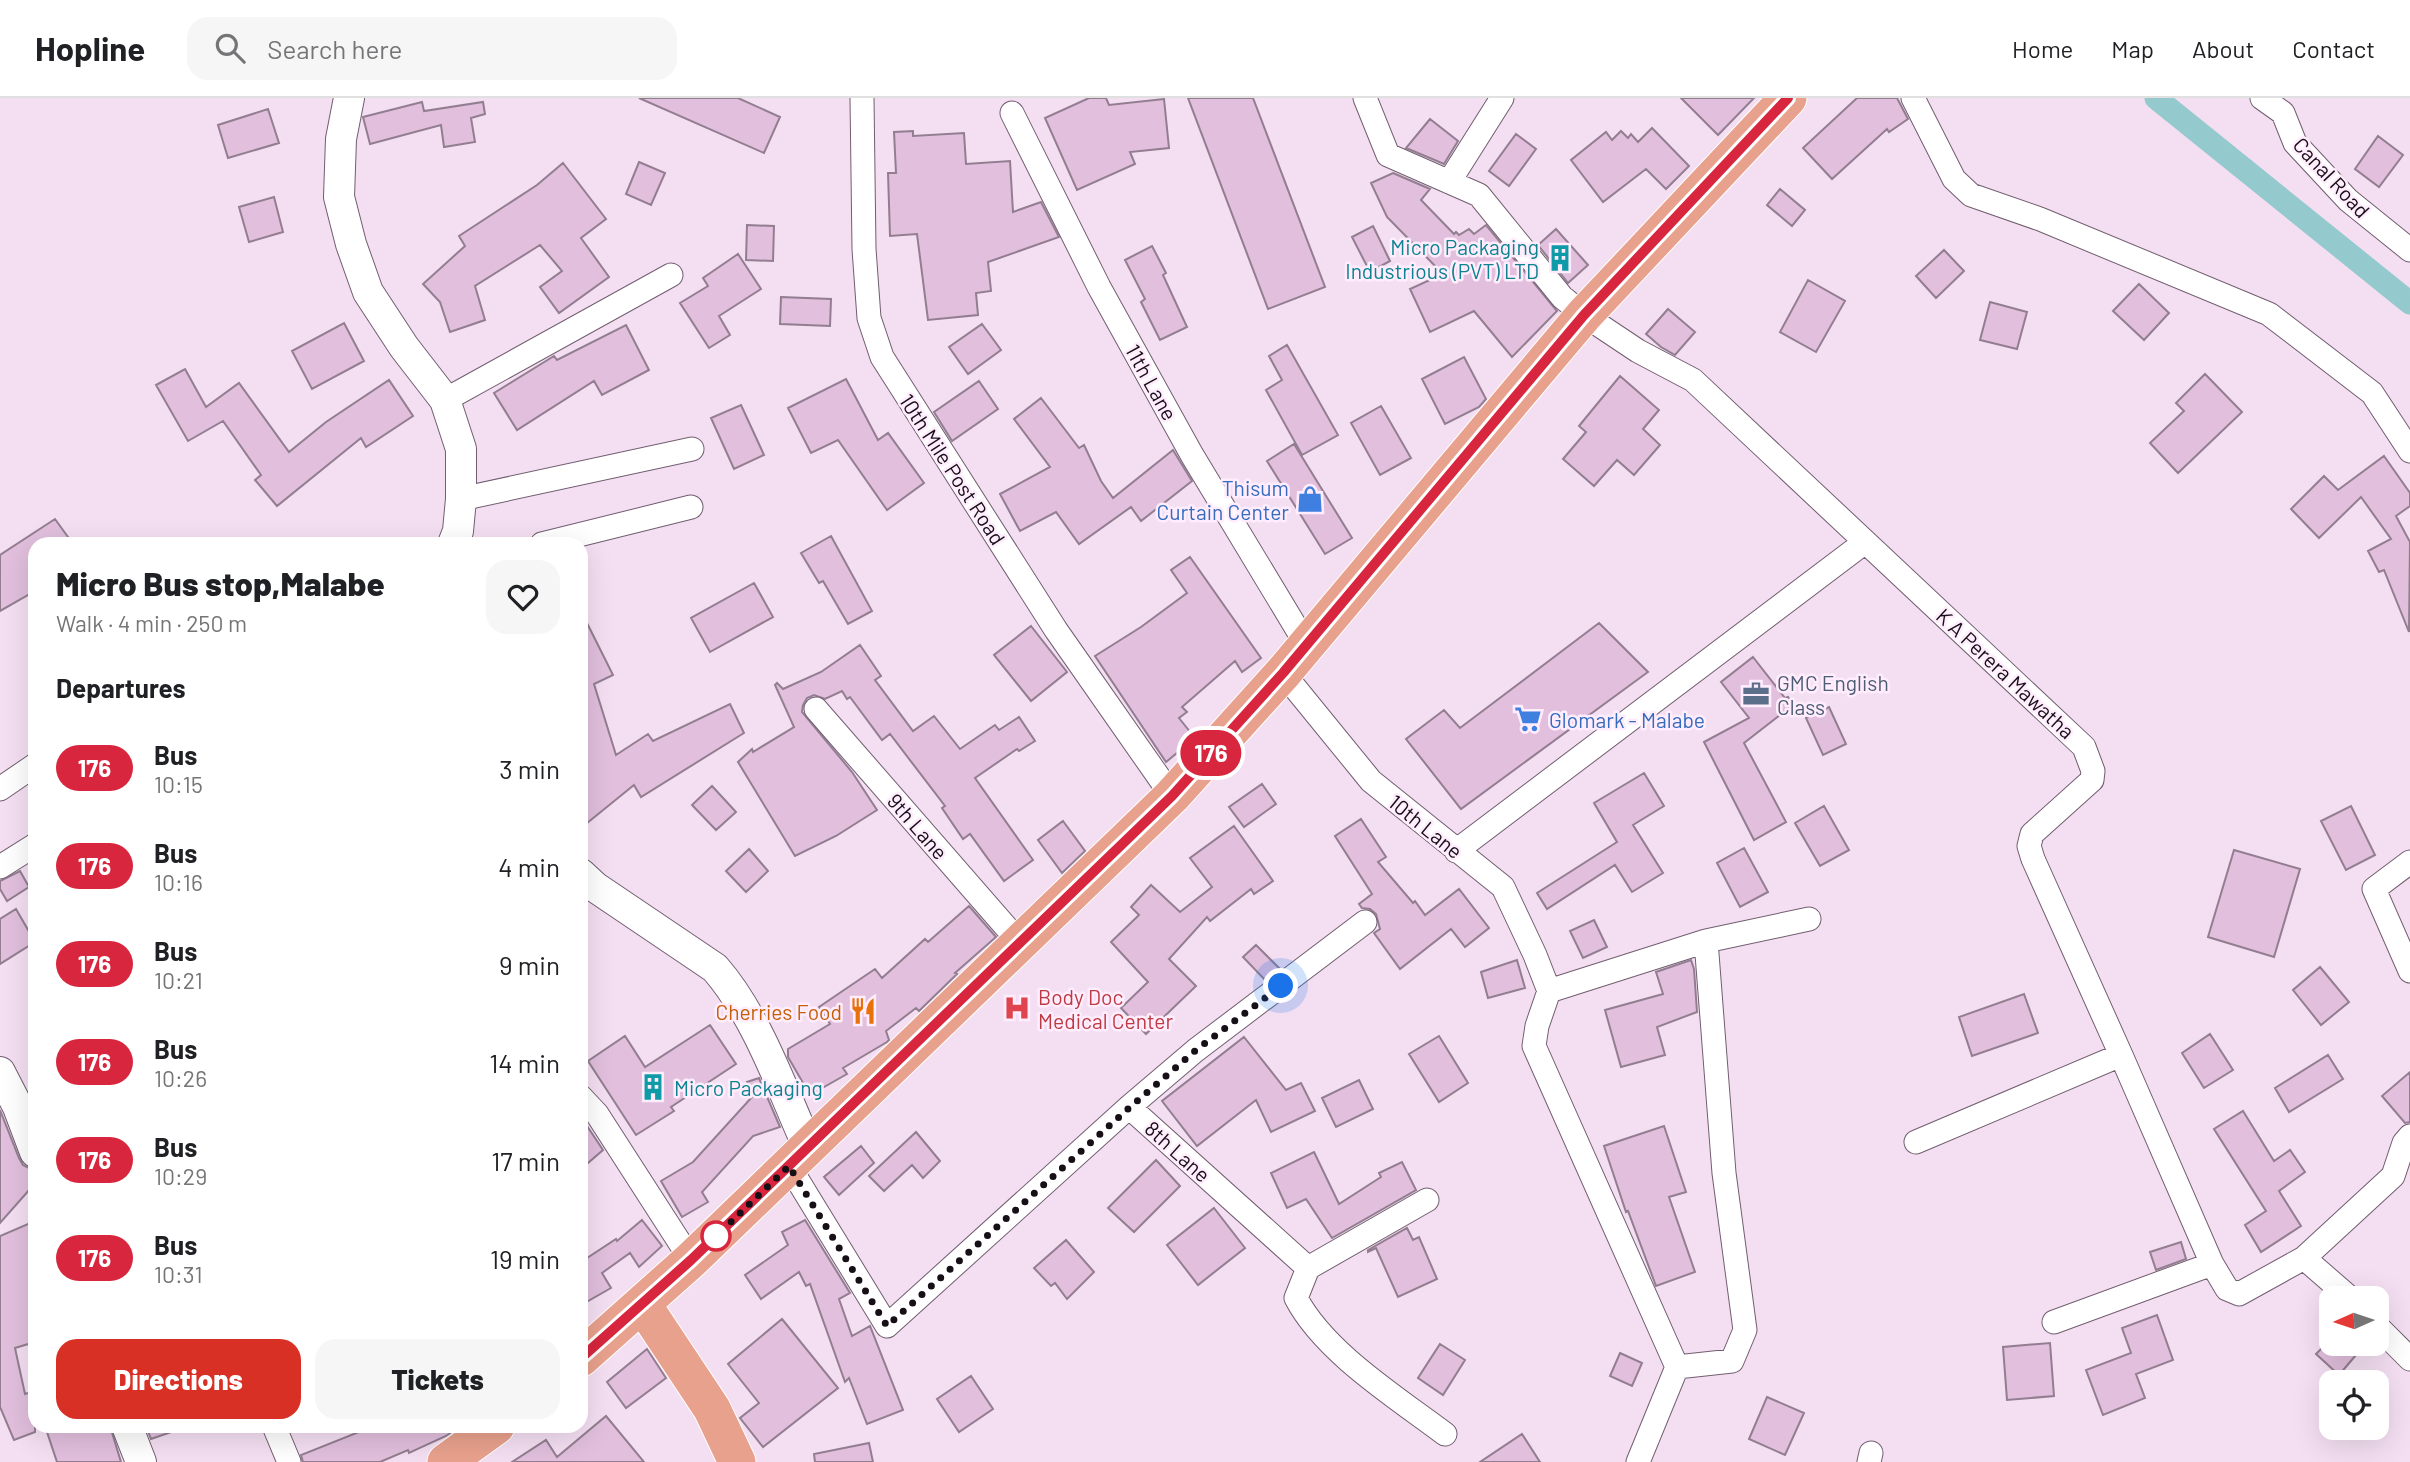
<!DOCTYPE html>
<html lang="en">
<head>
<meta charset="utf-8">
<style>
	:root { --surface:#fff; --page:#f6f6f6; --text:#202124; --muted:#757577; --line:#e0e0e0; --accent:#d93025 }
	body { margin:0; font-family:Barlow,sans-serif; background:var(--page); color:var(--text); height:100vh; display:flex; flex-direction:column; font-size:26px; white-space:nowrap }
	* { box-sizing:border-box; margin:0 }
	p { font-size:23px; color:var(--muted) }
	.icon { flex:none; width:38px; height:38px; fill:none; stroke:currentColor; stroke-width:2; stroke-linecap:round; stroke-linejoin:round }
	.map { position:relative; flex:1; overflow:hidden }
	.sheet { position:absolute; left:28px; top:439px; width:560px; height:896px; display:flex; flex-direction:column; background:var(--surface); border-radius:21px; box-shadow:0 7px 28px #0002 }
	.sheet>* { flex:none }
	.badge { padding:0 14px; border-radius:23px; font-size:24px; line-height:46px }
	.needle { width:46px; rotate:267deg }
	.fabs { position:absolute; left:2319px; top:1188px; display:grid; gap:14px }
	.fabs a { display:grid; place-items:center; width:70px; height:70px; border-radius:14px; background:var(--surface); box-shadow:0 7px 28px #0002; font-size:35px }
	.you { position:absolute; width:35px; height:35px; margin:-18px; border:5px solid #fff; border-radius:50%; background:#1a73e8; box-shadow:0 0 0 10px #1a73e833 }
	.map>.badge { position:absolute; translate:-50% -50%; box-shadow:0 0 0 4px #fff }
	h2 { padding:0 28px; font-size:26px; line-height:63px }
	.round { display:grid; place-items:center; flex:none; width:74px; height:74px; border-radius:21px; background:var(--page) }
	.summary { display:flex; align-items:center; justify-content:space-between; height:119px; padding:0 28px }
	h1 { font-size:33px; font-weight:800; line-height:52px }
	.cta { display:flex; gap:14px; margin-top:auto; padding:14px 28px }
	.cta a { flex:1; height:80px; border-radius:21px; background:var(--accent); color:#fff; font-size:28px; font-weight:800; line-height:80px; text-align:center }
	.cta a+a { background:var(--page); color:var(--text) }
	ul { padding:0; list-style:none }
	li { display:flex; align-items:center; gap:21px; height:98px; padding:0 28px }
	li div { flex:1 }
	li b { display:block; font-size:26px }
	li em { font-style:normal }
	li .badge { min-width:77px; font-weight:700; text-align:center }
	header { display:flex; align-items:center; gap:42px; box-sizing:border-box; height:98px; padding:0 35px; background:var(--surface); border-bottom:2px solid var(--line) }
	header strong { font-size:33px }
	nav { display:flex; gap:38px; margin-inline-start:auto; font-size:24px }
	.search { width:490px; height:63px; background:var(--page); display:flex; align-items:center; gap:18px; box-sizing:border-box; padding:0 24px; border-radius:21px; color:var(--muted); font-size:26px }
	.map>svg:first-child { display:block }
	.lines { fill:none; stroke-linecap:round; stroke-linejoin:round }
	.canal { stroke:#94c9cd; stroke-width:23 }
	.building { fill:#e1bfdd; stroke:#927e90; stroke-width:2 }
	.minor-casing { stroke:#715e6f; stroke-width:25 }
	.tertiary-casing { stroke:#715e6f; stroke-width:32 }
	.primary-casing { stroke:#fff; stroke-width:39 }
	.minor { stroke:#fff; stroke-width:23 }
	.tertiary { stroke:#fff; stroke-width:30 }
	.primary { stroke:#e8a18d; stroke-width:37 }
	.line-casing { stroke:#fff; stroke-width:16 }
	.line { stroke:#d7263d; stroke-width:10 }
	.walk { stroke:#160f16; stroke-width:7; stroke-dasharray:0 12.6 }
	.stop-dot { fill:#fff; stroke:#d7263d; stroke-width:3.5 }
	.labels { text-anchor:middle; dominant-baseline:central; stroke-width:5; stroke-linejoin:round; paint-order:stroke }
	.street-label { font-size:21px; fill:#160f16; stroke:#ffedfd }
	.culture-label { font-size:21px; fill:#0d838f; stroke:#ffedfd; text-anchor:end }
	.shop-label { font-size:21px; fill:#366cbe; stroke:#ffedfd; text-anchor:end }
	.service-label { font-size:21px; fill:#4e5e75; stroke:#ffedfd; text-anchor:start }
	.health-label { font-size:21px; fill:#be3a42; stroke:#ffedfd; text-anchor:start }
	.food-label { font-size:21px; fill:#c56008; stroke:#ffedfd; text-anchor:end }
</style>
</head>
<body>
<header>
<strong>Hopline</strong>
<div class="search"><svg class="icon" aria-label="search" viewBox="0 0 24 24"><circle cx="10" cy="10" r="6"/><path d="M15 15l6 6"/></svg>Search here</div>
<nav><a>Home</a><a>Map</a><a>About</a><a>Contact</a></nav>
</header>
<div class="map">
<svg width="2410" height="1364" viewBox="0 0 2410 1364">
	<rect width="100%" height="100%" fill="#f4dff2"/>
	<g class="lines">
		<path class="canal" d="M2156 0 2410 205"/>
	</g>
	<path class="building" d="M639 0H738L780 19 764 55Z
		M1089 0H1106L1109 7 1164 1 1169 50 1130 54 1135 66 1077 92 1045 20Z
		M1188 0H1253L1325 189 1268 211Z
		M1681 0H1754L1718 37Z
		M1857 0H1897L1908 21 1889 34 1887 31 1832 81 1803 50Z
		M422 4 424 13 483 4 485 16 471 20 475 44 444 49 441 27 370 46 363 19Z
		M268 11 279 45 228 60 218 27Z
		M1430 21 1458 43 1444 66 1406 50Z
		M1652 30 1689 68 1666 91 1646 71 1603 104 1571 62 1606 34 1612 42 1621 33 1628 40 1631 36 1638 44Z
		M913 33V38L964 35 966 66 1010 63 1013 114 1041 104 1059 139 988 164 991 193 976 195 978 217 928 222 917 136 890 138 888 75H896L894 34Z
		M1516 36 1536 51 1509 88 1489 73Z
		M2378 38 2403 57 2379 89 2355 71Z
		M639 64 665 75 651 107 626 96Z
		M563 65 606 121 581 140 609 179 559 215 540 189 562 173 540 147 475 188 485 222 450 234 440 204 423 186 465 148 459 138 537 87Z
		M1393 75 1430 91 1421 102 1454 136 1456 134 1459 137 1469 131 1474 136 1486 127 1557 213 1512 259 1474 213 1430 234 1410 191 1443 176 1387 119 1371 85Z
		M1780 91 1805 112 1792 128 1767 107Z
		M274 99 283 134 249 144 239 109Z
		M747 127 774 128 773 163 746 162Z
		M1373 128 1390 163 1370 174 1352 139Z
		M1556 131 1588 167 1568 185 1538 147Z
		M1152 148 1166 175 1163 177 1187 229 1160 242 1141 204 1145 201 1125 162Z
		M1944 152 1964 173 1936 200 1916 178Z
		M738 156 761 191 719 218 730 237 709 250 680 205 708 188 703 180Z
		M1808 182 1845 203 1816 254 1780 234Z
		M2139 186 2169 215 2144 242 2113 213Z
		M781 199 831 201 830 228 780 226Z
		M1990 204 2027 214 2017 251 1980 242Z
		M1668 211 1695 234 1675 257 1661 249 1646 236Z
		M344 225 364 263 312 291 292 253Z
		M982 226 1001 252 968 276 949 249Z
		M626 227 649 272 602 297 594 283 517 332 494 295 554 258 557 262Z
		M1287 247 1338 337 1302 357 1266 292 1282 282 1269 258Z
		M1464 259 1486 301 1479 309 1445 326 1422 281Z
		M185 271 206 309 239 285 289 354 326 324 389 282 413 318 366 349 361 340 277 408 255 382 261 377 223 323 188 343 156 287Z
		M2205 276 2242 314 2178 375 2150 345 2184 313 2176 305Z
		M1620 278 1659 312 1643 331 1660 347 1634 377 1617 362 1594 388 1563 361 1586 334 1579 328Z
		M846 281 878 342 888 335 924 385 887 412 838 342 811 355 788 310Z
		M979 283 998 311 952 343 934 314Z
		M1041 300 1079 350 1084 347 1101 383 1113 400 1173 352 1192 383 1141 423 1131 409 1079 446 1056 414 1020 433 1000 396 1050 369 1014 321Z
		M741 307 764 357 734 371 711 320Z
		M1381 308 1411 360 1380 377 1351 325Z
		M1294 346 1352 440 1325 456 1267 363Z
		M2384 358 2410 395V408L2396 418 2410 444 2409 534 2384 472 2379 474 2368 453 2391 441 2361 399 2319 440 2291 411 2324 378 2338 392Z
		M55 421 73 446H35V493L0 513V457Z
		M831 438 872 513 848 526 823 483 819 485 801 455Z
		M1190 459 1261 560 1242 574 1235 563 1182 609 1187 614 1179 620 1195 640 1166 664 1095 558 1141 529 1187 495 1171 472Z
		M754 485 773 519 710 554 691 520Z
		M581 513 613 577 594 586 616 657 648 636 653 643 730 606 744 635 641 699 634 687 581 730Z
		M1599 525 1648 574 1461 711 1406 641 1444 612 1460 630Z
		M1031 528 1067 574 1031 603 994 557Z
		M860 547 881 578 875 582 913 633 934 618 960 651 995 627 999 632 1019 619 1035 643 1019 653 1017 651 975 680 1033 762 1004 783 970 736 963 741 942 710 945 708 890 636 882 642 850 599 847 601 842 593 825 601 814 597 807 600 803 607 802 614 852 674 877 712 836 738 795 758 738 664 752 651 753 654 794 629 775 587 777 585 783 591 821 574Z
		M1753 559 1785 600 1788 599 1793 607 1744 645 1786 724 1754 742 1704 644 1749 620 1721 584Z
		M1829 609 1846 646 1823 657 1806 620Z
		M1644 675 1664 708 1633 727 1663 775 1632 794 1615 767 1547 811 1537 795 1617 744 1594 705Z
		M1262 686 1276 706 1244 729 1229 709Z
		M712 688 736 714 716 732 692 707Z
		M1824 708 1849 752 1820 768 1795 725Z
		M2351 708 2375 757 2346 772 2321 723Z
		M1361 721 1386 759 1378 764 1413 805 1415 803 1425 817 1459 791 1489 830 1465 849 1451 831 1400 871 1374 835 1380 831 1376 816 1370 811 1362 810 1359 806 1372 796 1335 738Z
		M1063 723 1085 753 1062 775 1038 742Z
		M1234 728 1273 783 1254 796 1251 791 1210 823 1207 819 1169 861 1196 888 1146 936 1121 910 1148 884 1111 844 1139 817 1131 809 1151 787 1180 814 1212 789 1190 760Z
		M1744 750 1768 794 1740 809 1717 765Z
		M749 751 768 773 746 794 726 773Z
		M2234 752 2300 771 2274 859 2208 839Z
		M20 773 29 789 7 803 0 791V783Z
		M969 808 996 839 955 875 957 876 919 913 916 910 886 933 889 942 887 944 843 970 847 976 810 997 788 959V951L830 926 819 909 875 871 882 880 925 841 928 844Z
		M16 811 35 844 0 866V821Z
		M1594 822 1607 849 1583 860 1570 833Z
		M1256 847 1280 871 1265 882 1243 859Z
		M1517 862 1525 890 1488 900 1481 874Z
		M1691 862 1694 871 1697 914 1657 929 1665 957 1621 969 1605 912 1663 896 1656 874Z
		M2320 869 2349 904 2321 927 2293 892Z
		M2024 896 2038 935 1972 958 1959 919Z
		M710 927 736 966 671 1009 674 1013 636 1037 588 963 625 938 645 969Z
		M2210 936 2233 972 2204 990 2182 955Z
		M1439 938 1468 985 1439 1004 1409 956Z
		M1244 939 1286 992 1301 985 1315 1013 1271 1034 1256 1002 1197 1048 1162 1003Z
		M2328 957 2343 981 2289 1014 2275 990Z
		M2410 974V1024L2405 1025 2382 998Z
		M759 980 780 1029 753 1038 702 1094 708 1104 682 1119 661 1083 693 1064 752 999 747 984Z
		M1359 982 1373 1011 1336 1029 1322 1000Z
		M0 1012 19 1060 23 1067 31 1071 30 1091 0 1125Z
		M2243 1013 2274 1063 2290 1052 2305 1074 2279 1093 2301 1128 2261 1154 2245 1127 2266 1113 2214 1031Z
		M581 1019 603 1052 581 1071Z
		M1664 1028 1686 1094 1669 1099 1695 1174 1656 1188 1628 1113 1626 1114 1604 1048Z
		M916 1034 940 1063 923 1080 912 1067 884 1093 869 1078Z
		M861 1048 874 1065 839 1097 824 1079Z
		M1314 1054 1339 1106 1381 1079 1379 1075 1402 1064 1416 1092 1332 1140 1306 1101 1287 1110 1271 1075Z
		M1156 1062 1180 1088 1134 1134 1108 1110Z
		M1214 1110 1245 1150 1198 1187 1167 1147Z
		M642 1122 662 1148 639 1169 630 1155 602 1175 611 1190 581 1207V1179L584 1178 581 1174 585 1171 581 1164 616 1141 617 1143Z
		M805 1122 850 1195 839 1201 852 1238 870 1228 903 1312 867 1326 849 1280 845 1284 810 1186 806 1188 799 1174 761 1201 745 1177 788 1147 782 1134Z
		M35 1123V1244L15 1250 25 1296 35 1293V1334L14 1342 0 1309V1138Z
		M1407 1130 1413 1142 1419 1139 1437 1181 1398 1199 1376 1150 1368 1154V1152Z
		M1066 1142 1094 1174 1067 1201 1055 1185 1051 1188 1034 1170Z
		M2181 1144 2186 1161 2156 1172 2150 1154Z
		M2157 1217 2173 1262 2136 1276 2145 1300 2103 1317 2086 1272 2131 1255 2122 1230Z
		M782 1221 838 1290 763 1349 740 1320 759 1305 728 1266Z
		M2050 1245 2054 1298 2007 1302 2003 1249Z
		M1440 1246 1465 1262 1443 1297 1418 1280Z
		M2326 1246H2344L2356 1257 2339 1277 2316 1256Z
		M647 1251 666 1280 626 1310 607 1284Z
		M1620 1255 1642 1265 1632 1288 1610 1278Z
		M971 1278 993 1311 959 1334 937 1301Z
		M1767 1299 1804 1315 1785 1357 1749 1341Z
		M606 1318 644 1364H512L546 1342 557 1359Z
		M45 1328H110L121 1364H57Z
		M146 1328H180V1331L151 1341Z
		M357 1328H460L446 1338 409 1355 408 1352 380 1364H303L301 1357 359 1334Z
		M1522 1336 1540 1364H1480Z
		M869 1345 873 1364H815L814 1356Z"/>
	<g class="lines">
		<defs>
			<path id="minor" d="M862 0 864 151 869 220 882 259 1056 532 1172 698
				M1365 0 1388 57 1479 97 1562 199 1584 217 1638 253 1693 282 2084 649 2093 673 2092 682 2032 736 2029 748 2033 761 2121 957 2212 1166 2227 1191 2239 1196 2304 1160 2393 1078 2404 1045 2410 1038
				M1913 0 1954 81 1971 97 2040 121 2269 216 2372 295 2410 353
				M2262 0 2283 15 2295 45 2348 102 2410 152
				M1012 15 1099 189 1192 357 1306 546
				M1449 84 1502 0
				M445 302 671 177
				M461 401 692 351
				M542 446 691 409
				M1283 575 1371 683 1503 789 1535 857 1549 893
				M816 611 1020 845
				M0 691 35 667
				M1456 753 1865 444
				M2410 764 2374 791 2410 873
				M0 769 35 747
				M581 999 597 1016 691 1162
				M1129 1009 1196 952 1365 824
				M1916 1044 2121 957
				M789 1068 887 1228 1129 1009 1308 1170 1296 1200C1324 1254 1396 1299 1445 1336
				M2304 1160 2350 1200
				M1308 1170 1427 1102
				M2054 1224 2212 1166
				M2376 1227 2410 1261
				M1677 1269 1732 1263 1745 1232 1724 1075 1706 843
				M274 1328 289 1364
				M1638 1364 1677 1269 1534 948 1537 928 1549 893 1706 843 1809 821
				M1869 1364 1871 1355"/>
			<path id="tertiary" d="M349 0 341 41 339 99 351 146 368 194 404 249 445 302 461 351V401L458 433 453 446
				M581 776 595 789 715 870C757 918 782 991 808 1049
				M0 974 18 1009 35 1054
				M127 1328 141 1364"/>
			<path id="primary" d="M643 1207 712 1311 737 1364
				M581 1260 691 1162 1172 698 1283 575 1584 217 1788 0
				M446 1364 496 1328"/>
		</defs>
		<use href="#minor" class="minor-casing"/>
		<use href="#tertiary" class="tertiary-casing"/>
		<use href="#primary" class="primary-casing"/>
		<use href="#minor" class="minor"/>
		<use href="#tertiary" class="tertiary"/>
		<use href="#primary" class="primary"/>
	</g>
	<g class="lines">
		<defs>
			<path id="line" d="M581 1260 691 1162 1172 698 1283 575 1584 217 1788 0"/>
		</defs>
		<use href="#line" class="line-casing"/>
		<use href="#line" class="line"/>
		<path class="walk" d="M716 1138 710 1144 789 1068 887 1228 1129 1010 1196 952 1281 888"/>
	</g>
	<defs>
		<symbol id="building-bare" viewBox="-9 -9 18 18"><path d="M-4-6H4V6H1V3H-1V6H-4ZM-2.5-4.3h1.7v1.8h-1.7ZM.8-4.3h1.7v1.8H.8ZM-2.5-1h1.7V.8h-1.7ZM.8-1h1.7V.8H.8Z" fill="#0f9aa8" stroke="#ffedfd" stroke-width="2.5" paint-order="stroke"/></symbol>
		<symbol id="shop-bare" viewBox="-9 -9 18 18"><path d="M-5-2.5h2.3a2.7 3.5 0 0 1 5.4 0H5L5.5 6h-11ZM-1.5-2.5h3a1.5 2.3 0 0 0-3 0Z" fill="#3f7fe0" stroke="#ffedfd" stroke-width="2.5" paint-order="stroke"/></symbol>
		<symbol id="office-bare" viewBox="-9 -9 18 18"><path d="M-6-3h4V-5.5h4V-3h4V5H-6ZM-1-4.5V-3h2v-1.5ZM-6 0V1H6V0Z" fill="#5c6f8a" stroke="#ffedfd" stroke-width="2.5" paint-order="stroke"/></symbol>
		<symbol id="supermarket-bare" viewBox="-9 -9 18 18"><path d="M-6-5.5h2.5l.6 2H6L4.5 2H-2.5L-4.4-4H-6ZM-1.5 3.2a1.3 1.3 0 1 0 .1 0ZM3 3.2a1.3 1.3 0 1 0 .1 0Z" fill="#3f7fe0" stroke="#ffedfd" stroke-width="2.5" paint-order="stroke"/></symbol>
		<symbol id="hospital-bare" viewBox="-9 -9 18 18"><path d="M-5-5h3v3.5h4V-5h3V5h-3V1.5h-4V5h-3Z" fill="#e0444e" stroke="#ffedfd" stroke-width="2.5" paint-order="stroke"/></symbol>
		<symbol id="restaurant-bare" viewBox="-9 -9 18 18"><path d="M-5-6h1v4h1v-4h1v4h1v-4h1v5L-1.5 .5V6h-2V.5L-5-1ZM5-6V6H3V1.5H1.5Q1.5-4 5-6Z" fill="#e8710a" stroke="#ffedfd" stroke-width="2.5" paint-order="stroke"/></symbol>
	</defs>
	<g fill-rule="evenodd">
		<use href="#building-bare" x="1541" y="141" width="38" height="38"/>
		<use href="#shop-bare" x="1291" y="382" width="38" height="38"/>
		<use href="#office-bare" x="1737" y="577" width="38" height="38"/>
		<use href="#supermarket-bare" x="1509" y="602" width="38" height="38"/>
		<use href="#hospital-bare" x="998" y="891" width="38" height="38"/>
		<use href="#restaurant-bare" x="844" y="894" width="38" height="38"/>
		<use href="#building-bare" x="634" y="970" width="38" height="38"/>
	</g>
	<circle class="stop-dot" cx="716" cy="1138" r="14"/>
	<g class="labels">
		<g class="street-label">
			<text transform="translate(2332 79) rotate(47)">Canal Road</text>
			<text transform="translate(1152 284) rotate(61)">11th Lane</text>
			<text transform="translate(953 371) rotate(57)">10th Mile Post Road</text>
			<text transform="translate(2006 575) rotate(43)">K A Perera Mawatha</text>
			<text transform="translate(918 728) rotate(49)">9th Lane</text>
			<text transform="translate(1426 728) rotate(39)">10th Lane</text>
			<text transform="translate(1178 1053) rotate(42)">8th Lane</text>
		</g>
		<g class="culture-label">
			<text x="1539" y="148">Micro Packaging<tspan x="1539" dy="24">Industrious (PVT) LTD</tspan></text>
			<text x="674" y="989" text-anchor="start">Micro Packaging</text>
		</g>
		<g class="shop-label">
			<text x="1289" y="389">Thisum<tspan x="1289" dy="24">Curtain Center</tspan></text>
			<text x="1549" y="621" text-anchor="start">Glomark - Malabe</text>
		</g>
		<g class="service-label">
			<text x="1777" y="584">GMC English<tspan x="1777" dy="24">Class</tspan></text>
		</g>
		<g class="health-label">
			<text x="1038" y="898">Body Doc<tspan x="1038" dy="24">Medical Center</tspan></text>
		</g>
		<g class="food-label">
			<text x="842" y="913">Cherries Food</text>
		</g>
	</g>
</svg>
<div class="fabs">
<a><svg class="needle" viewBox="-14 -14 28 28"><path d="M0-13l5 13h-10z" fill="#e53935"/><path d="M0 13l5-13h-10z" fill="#757577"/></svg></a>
<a><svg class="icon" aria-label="locate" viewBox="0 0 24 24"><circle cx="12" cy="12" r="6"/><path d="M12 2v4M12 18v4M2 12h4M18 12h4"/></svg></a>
</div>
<div class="you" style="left:1281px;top:888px"></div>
<b class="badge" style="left:1211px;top:655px;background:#d7263d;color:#fff">176</b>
<section class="sheet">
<div class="summary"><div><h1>Micro Bus stop,Malabe</h1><p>Walk · 4 min · 250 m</p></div><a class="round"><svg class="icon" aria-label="heart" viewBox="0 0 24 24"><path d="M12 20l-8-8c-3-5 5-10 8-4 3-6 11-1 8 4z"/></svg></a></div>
<h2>Departures</h2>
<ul>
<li><span class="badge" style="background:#d7263d;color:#fff">176</span><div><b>Bus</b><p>10:15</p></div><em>3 min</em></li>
<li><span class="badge" style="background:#d7263d;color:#fff">176</span><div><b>Bus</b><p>10:16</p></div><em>4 min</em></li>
<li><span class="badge" style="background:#d7263d;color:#fff">176</span><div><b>Bus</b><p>10:21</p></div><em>9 min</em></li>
<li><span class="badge" style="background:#d7263d;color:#fff">176</span><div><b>Bus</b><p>10:26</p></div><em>14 min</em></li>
<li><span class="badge" style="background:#d7263d;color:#fff">176</span><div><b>Bus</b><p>10:29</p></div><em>17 min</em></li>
<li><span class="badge" style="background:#d7263d;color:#fff">176</span><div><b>Bus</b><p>10:31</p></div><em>19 min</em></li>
</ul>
<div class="cta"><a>Directions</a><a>Tickets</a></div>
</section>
</div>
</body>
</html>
